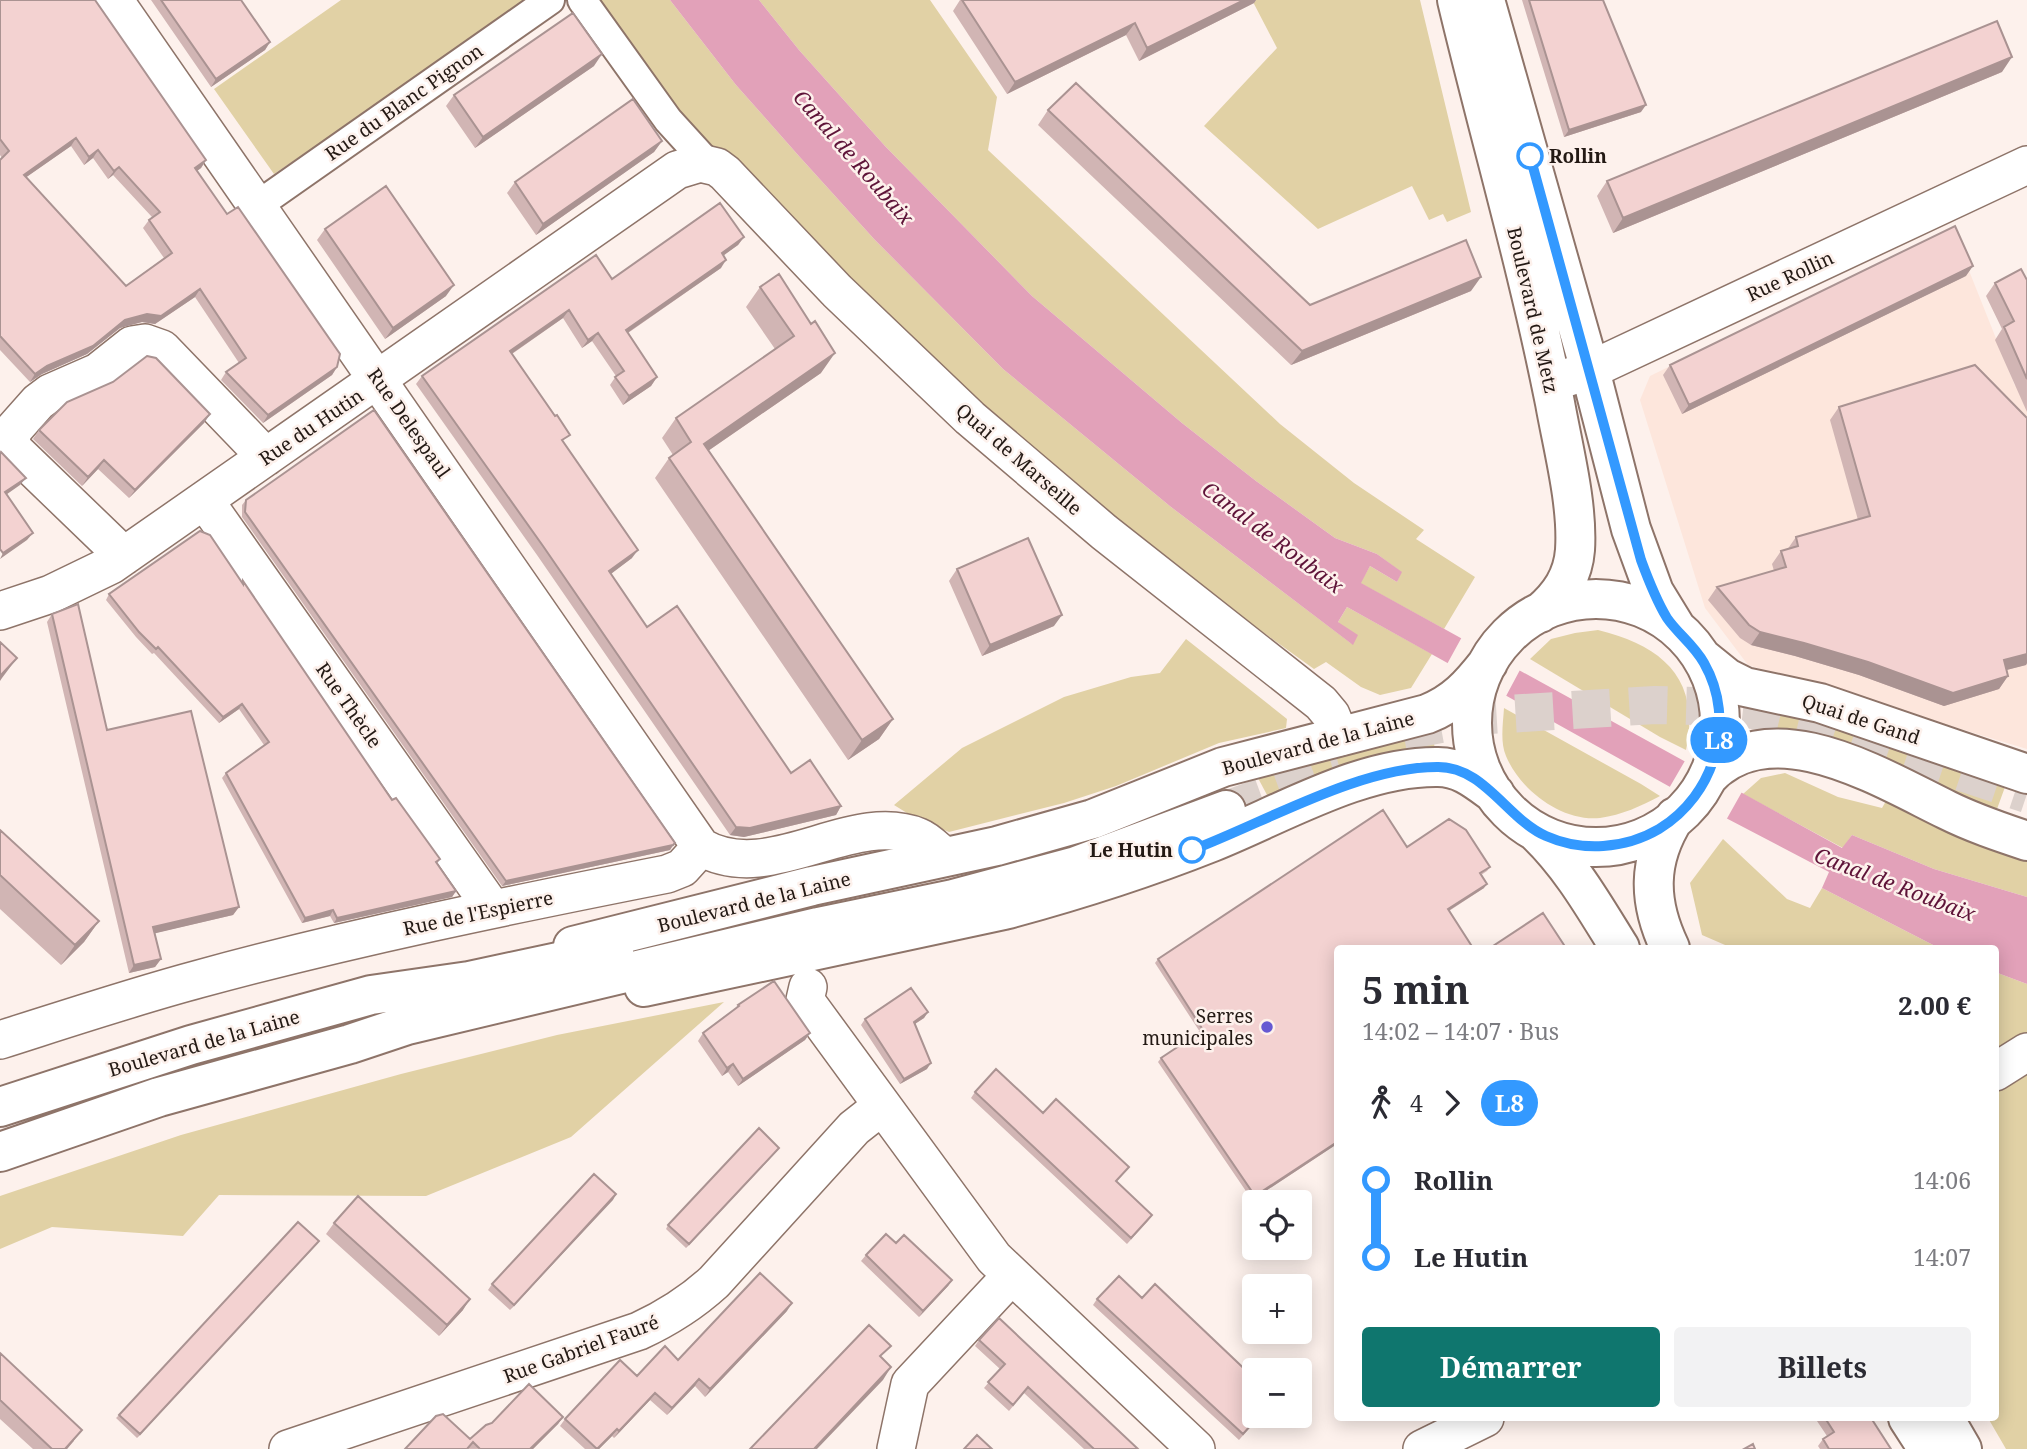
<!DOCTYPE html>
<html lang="fr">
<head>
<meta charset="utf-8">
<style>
	:root { --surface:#fff; --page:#f2f2f3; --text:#2b2b33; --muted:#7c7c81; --accent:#0f766e }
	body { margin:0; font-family:"Noto Serif",serif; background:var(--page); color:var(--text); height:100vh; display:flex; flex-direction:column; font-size:26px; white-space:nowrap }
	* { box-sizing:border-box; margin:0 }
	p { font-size:23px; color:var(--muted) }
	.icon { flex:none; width:38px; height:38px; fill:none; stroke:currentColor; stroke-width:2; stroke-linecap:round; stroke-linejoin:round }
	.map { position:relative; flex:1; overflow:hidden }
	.side { position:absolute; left:1334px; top:945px; width:665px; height:476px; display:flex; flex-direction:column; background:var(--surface); border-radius:7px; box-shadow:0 4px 18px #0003 }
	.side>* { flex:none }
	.badge { padding:0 14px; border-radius:23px; font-size:24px; line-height:46px }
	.buttons { position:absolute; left:1242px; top:1190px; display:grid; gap:14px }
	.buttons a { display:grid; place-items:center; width:70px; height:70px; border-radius:7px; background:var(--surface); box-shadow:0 4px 18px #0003; font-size:35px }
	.map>.badge { position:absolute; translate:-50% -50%; box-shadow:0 0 0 4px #fff }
	.legs { display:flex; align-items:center; gap:10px; height:77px; padding:0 28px; font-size:23px }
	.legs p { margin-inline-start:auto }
	.summary { display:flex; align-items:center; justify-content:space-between; height:119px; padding:0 28px }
	h1 { font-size:38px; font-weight:700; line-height:52px }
	.button { display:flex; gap:14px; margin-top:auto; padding:14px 28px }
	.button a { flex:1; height:80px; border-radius:7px; background:var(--accent); color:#fff; font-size:28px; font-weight:700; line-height:80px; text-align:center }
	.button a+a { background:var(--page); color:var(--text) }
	ul { padding:0 28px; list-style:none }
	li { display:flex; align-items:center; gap:24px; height:77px; font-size:26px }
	li i { display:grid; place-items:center; width:10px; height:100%; margin:0 9px; background:currentColor }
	li i::after { content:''; width:18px; height:18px; margin:-9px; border:5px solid; border-radius:50%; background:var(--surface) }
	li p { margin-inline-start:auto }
	li:first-child i { background:linear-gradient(#0000 50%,currentColor 0) }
	li:last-child i { background:linear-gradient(currentColor 50%,#0000 0) }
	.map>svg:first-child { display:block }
	.built { fill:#fde6dc }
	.green { fill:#e1d1a5 }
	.water { fill:#e2a1b9 }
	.pier { fill:#fdf1ec }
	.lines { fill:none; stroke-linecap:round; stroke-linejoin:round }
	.primary-tunnel { stroke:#dcd1cc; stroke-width:38; stroke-dasharray:38 19; stroke-linecap:butt }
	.pedestrian-casing { stroke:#8e7469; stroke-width:32 }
	.minor-casing { stroke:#8e7469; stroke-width:40 }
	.secondary-casing { stroke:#8e7469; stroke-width:42 }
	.primary-casing { stroke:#8e7469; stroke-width:42 }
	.pedestrian { stroke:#fff; stroke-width:28 }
	.minor { stroke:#fff; stroke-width:37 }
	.secondary { stroke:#fff; stroke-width:38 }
	.primary { stroke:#fff; stroke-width:38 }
	.wall { fill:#d1b5b4; fill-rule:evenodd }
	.shaded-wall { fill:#aa9392 }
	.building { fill:#f3d2d1; stroke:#aa9392; stroke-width:2; fill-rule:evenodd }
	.line-1-casing { stroke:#fff; stroke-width:16 }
	.line-1 { stroke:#39f; stroke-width:10 }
	.stop-1-dot { fill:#fff; stroke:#39f; stroke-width:3.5 }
	.poi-dot { fill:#6659d2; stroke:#fdf1ec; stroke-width:2.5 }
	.labels { text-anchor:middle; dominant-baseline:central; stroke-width:5; stroke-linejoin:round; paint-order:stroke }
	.street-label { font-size:19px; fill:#231914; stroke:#fdf1ec }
	.stop-label { font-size:19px; font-weight:bold; fill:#231914; stroke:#fdf1ec; text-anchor:start }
	.poi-label { font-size:19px; fill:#231914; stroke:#fdf1ec; text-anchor:end }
	.water-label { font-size:21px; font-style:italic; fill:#5e1338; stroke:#fdf1ec }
</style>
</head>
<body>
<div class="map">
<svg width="2027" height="1449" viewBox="0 0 2027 1449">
	<rect width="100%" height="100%" fill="#fdf1ec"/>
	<path class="built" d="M1952 228 2015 386 2027 381V749L1748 665 1705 608 1640 400 1650 376Z"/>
	<path class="green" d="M341 0H532L274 174 214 89Z
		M589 0H670L736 85 798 155 874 239 1003 369 1171 507 1352 644 1338 622 1347 607 1432 654 1411 688 1380 695 1361 687 1326 662 1314 669 1217 599 1101 507 973 397 702 149Z
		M759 0H930L997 97 988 150 1280 424 1354 483 1424 530 1416 539 1475 577 1444 629 1360 583 1370 566 1397 582 1401 572 1377 554 1335 538 1256 481 1182 423 1032 296 885 146 799 50Z
		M1252 0H1420L1471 212 1447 222 1443 214 1429 220 1412 186 1318 229 1204 126 1277 48Z
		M1598 630C1663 646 1701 679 1686 750L1660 737 1530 659 1551 639 1575 633Z
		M1186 639 1287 719 1286 728 1219 743 1116 786 1064 803 949 832 915 818 894 805 962 748 1064 697 1131 677 1160 673Z
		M1760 700 2009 776 1993 820 1816 738 1760 729Z
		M1504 708 1641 784 1660 796C1641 806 1622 815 1600 818 1562 822 1520 790 1506 756 1500 742 1503 724 1504 708Z
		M1432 721 1435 753 1274 808 1251 765Z
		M1785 773 1838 797 1882 808 1890 794 2027 851V897L1934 869 1852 835 1843 848 1743 794 1761 778Z
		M1723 839 1787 899 1810 908 1822 888 1939 948H1732L1702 935 1690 883Z
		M1995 972 2027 984V1449H2006L1988 1418H1995Z
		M724 1002 571 1137 426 1196 219 1195 183 1236 52 1227 0 1249V1196L181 1135 401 1074 557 1035Z"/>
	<path class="water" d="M670 0H759L799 50 885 146 1032 296 1182 423 1256 481 1335 538 1377 554 1402 572 1397 582 1370 566 1361 583 1842 848 1852 835 1934 869 2027 897V984L1995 972V948H1939L1822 888 1829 872 1724 817 1347 607 1338 622 1358 635 1353 645 1171 507 1003 369 874 239 798 155 736 85Z"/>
	<path class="pier" d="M1463 635 1521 668 1505 698 1446 666Z
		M1686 759 1743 790 1725 822 1668 790Z"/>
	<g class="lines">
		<path class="primary-tunnel" d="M1403 731 1490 715 1655 705 1727 707 1771 712 1813 722 2027 794
			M1226 810 1325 774 1340 770"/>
		<defs>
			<path id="pedestrian" d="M582 0 668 120 709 165
				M258 205 550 0"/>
			<path id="minor" d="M114 0 701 847C770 887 851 809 919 837 929 841 937 851 945 857
				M1551 383 1590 370 2027 165
				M205 501 492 908
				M124 556 13 449 11 438 14 429 38 402 50 393 98 372 132 345 145 343 162 349 266 457
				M0 611 51 594 111 565 677 170 700 163 717 167 725 173 837 291 970 418 1104 532 1321 703 1331 715 1340 737
				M808 987 805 1000 994 1258 1196 1449
				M0 1040C66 1019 132 997 199 979 353 937 510 905 667 874L682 868 701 847
				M1995 1072 2027 1052
				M288 1449 639 1331C667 1318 691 1303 714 1282L854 1128 882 1106
				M896 1449 910 1384 1011 1276
				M1422 1449 1485 1418"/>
			<path id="secondary" d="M1457 0C1489 134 1528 267 1555 403 1563 448 1578 504 1575 550 1573 577 1560 596 1540 613
				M1485 0 1590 370 1631 529 1654 592 1676 628
				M1472 723a124 124 0 1 1 248 0a124 124 0 1 1-248 0Z
				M1701 657 1727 678 1745 687 1820 703 2027 774
				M1707 778C1770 709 1881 778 1947 810 1973 823 2000 832 2027 841
				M1535 831C1571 865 1595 908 1620 948
				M573 946 812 886 997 846 1093 819 1223 767 1427 714C1455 703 1470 686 1488 663
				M1670 948C1648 902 1647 861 1675 817
				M644 987 1004 910C1075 891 1144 869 1212 842 1282 814 1361 766 1438 767 1461 767 1477 781 1495 794
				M1908 1418 1928 1449
				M1944 1418 1962 1449"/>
			<path id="primary" d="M0 1107 191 1045 371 995 469 981 614 950
				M0 1152 159 1097 350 1044 407 1025 818 927 953 899 1076 866 1226 810"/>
		</defs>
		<use href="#pedestrian" class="pedestrian-casing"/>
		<use href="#minor" class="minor-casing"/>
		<use href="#secondary" class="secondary-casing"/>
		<use href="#primary" class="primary-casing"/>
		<use href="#pedestrian" class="pedestrian"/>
		<use href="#minor" class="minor"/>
		<use href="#secondary" class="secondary"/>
		<use href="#primary" class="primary"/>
	</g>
	<path class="wall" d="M0 0 206 160 201 168 197 171 227 214 337 367 332 375 263 423 221 380 226 372 239 363 195 297 155 324 142 322 120 328 87 354 42 374 30 382 0 350V160L2 158 0 155ZM71 146 84 165 93 158 108 179 113 175 152 217 149 220 143 228 164 258 126 286 26 177Z
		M151 0H241L270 42 265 50 211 87Z
		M960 0H1256L1254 3 1139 61 1126 35 1007 94 953 11Z
		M1522 0H1604L1603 1 1641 112 1564 137Z
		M594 66 475 148 446 106 454 95Z
		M2002 72 1613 233 1597 196 1607 181Z
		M1048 110 1310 305 1471 291 1291 365 1038 125Z
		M662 141 654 152 536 235 507 193 515 182Z
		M325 229 446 296 385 339 317 240Z
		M744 237 738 245 723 255 721 268 628 333 657 377 651 386 623 405 610 385 616 376 592 341 582 348 563 318 512 354 632 558 610 574 647 627 791 773 841 806 836 815 744 837 730 835 537 555 416 384 422 376 612 279Z
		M1966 276 1682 414 1663 375 1670 365Z
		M2027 280V412L1995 340 2002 329 1986 296 1995 283Z
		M760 287 821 373 708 451 893 719 879 739 848 760 655 478 669 458 673 455 662 438 676 418 775 349 746 307Z
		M1839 407 2027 418V663L2026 665 2006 670 2008 676 1999 689 1944 706 1859 675 1795 656 1751 645 1740 638 1708 600 1717 587 1774 571 1772 564 1781 551 1787 550 1796 537 1858 520 1830 420Z
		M210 414 204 423 129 498 98 469 82 486 33 439 39 430Z
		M246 500 675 843 670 850 502 886 242 517V505Z
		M957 569 1054 626 982 656 949 581Z
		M243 581 392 800 440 859 437 864 456 891 452 897 334 923 330 916 302 923 222 778 226 773 264 745 239 709 219 723 154 653 152 654 136 637 106 600 109 594 242 583Z
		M52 614 107 730 239 907 233 915 155 933 161 959 155 967 129 973 47 622Z
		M0 830 99 921 84 942 61 965 0 909Z
		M1407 847 1490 867 1487 871 1481 875 1484 888 1449 911 1337 1144 1252 1200 1158 1062 1161 1058 1200 1032 1155 963 1158 959Z
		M738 1005 810 1033 805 1040 738 1086 728 1072 722 1076 698 1041 703 1033 734 1010Z
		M928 1012 924 1018 915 1024 927 1069 900 1084 861 1025 865 1019Z
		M975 1092 1043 1113 1124 1173 1116 1182 1152 1215 1148 1221 1127 1244 971 1098Z
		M777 1151 686 1248 666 1229 668 1225Z
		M616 1194 510 1310 488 1290 492 1284Z
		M334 1223 463 1310 439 1336 326 1234Z
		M319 1241 137 1438 116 1418 119 1415Z
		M896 1243 952 1280 948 1286 919 1317 861 1261 866 1255Z
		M1142 1298 1255 1379V1396L1250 1400 1255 1416H1260L1239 1440 1093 1305 1097 1299Z
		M787 1311 705 1397 695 1386 667 1415 650 1400 614 1438 612 1436 599 1449H585L560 1426 565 1419 637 1376 678 1360Z
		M979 1340 1138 1449H1084L1024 1393 1009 1411 984 1388 1000 1369 975 1346Z
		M0 1353 74 1441 67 1449H33L0 1419Z
		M563 1417 558 1424 533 1449H405L470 1439Z
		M1815 1418H1871L1891 1449H1820L1818 1446 1823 1439 1827 1436Z"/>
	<path class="shaded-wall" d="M1244 0H1256L1254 3 1139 61 1147 48Z
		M1135 23 1126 35 1007 94 1015 82Z
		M270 42 265 50 211 87 216 79Z
		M602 54 594 66 475 148 483 137Z
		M2012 57 2002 72 1613 233 1623 218Z
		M1646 105 1641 112 1564 137 1569 130Z
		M76 138 71 146 18 183 24 175Z
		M662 141 654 152 536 235 543 224Z
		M98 150 93 158 84 165 89 157Z
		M206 160 201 168 190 176 195 168Z
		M119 167 113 175 108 179 114 171Z
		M744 237 738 245 716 261 722 253Z
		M726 260 721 268 620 338 626 330Z
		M1973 266 1966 276 1682 414 1689 405Z
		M1481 277 1471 291 1291 365 1302 351Z
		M454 285 446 296 385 339 393 328Z
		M200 289 195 297 155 324 142 322 120 328 87 354 42 374 30 382 35 374 47 366 125 320Z
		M569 310 563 318 504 359 510 351Z
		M598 333 592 341 582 348 588 340Z
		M835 353 821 373 689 464 704 444Z
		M337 367 332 375 263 423 268 415Z
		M657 377 651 386 623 405 629 396Z
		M210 414 204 423 129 498 135 490Z
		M104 460 98 469 82 486 88 477Z
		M26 478 20 485 0 499 5 492Z
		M33 533 27 540 0 559 3 553Z
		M638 550 632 558 603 580 609 571Z
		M1062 615 1054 626 982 656 990 645Z
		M1760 632 2008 676 1999 689 1944 706 1859 675 1795 656 1751 645Z
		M2027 654V663L2026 665 1995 673 2004 660Z
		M17 658 2 678 0 681V676Z
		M242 704 239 709 219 723 223 717Z
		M893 719 879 739 848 760 862 740Z
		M841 806 836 815 744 837 730 835 736 827Z
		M673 845 670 850 502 886 506 881Z
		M1487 884 1484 888 1445 913 1448 909Z
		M456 891 452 897 334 923 337 918Z
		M239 907 233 915 148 935 153 927Z
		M333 910 330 916 302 923 305 918Z
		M99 921 84 942 61 965 75 945Z
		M161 959 155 967 129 973 134 965Z
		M928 1012 924 1018 910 1027 914 1022Z
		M810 1033 805 1040 738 1086 743 1079Z
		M931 1063 927 1069 900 1084 904 1079Z
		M733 1064 728 1072 722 1076 727 1068Z
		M1337 1142V1144L1252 1200 1255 1196Z
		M779 1148 777 1151 686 1248 689 1244Z
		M616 1194 613 1200 510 1310 514 1305Z
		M319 1241 316 1245 137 1438 140 1434Z
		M952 1280 948 1286 919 1317 923 1311Z
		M470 1299 463 1310 439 1336 447 1325Z
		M792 1303 787 1311 705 1397 710 1389Z
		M891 1367 883 1380 817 1449H814Z
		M699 1379 695 1386 667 1415 672 1408Z
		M655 1393 650 1400 614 1438 619 1431Z
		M563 1417 558 1424 533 1449H530Z
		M617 1429 612 1436 599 1449H597Z
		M82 1430 67 1449H65Z"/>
	<path class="building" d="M0 0H95L206 160 195 168 227 214 238 207 340 354 337 367 268 415 226 372 246 358 200 289 161 316 147 314 125 320 93 346 47 366 35 374 0 336V160L9 151 0 139ZM76 138 89 157 98 150 114 171 119 167 160 212 149 220 172 253 126 286 24 175Z
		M161 0H241L270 42 216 79Z
		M962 0H1244L1147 48 1135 23 1015 82Z
		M1529 0H1603L1646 105 1569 130Z
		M573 13 602 54 483 137 454 95Z
		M1997 21 2012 57 1623 218 1607 181Z
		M1076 83 1310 305 1466 240 1481 277 1302 351 1048 110Z
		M633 99 662 141 543 224 515 182Z
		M386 186 454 285 393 328 325 229Z
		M720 203 744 237 722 253 726 260 626 330 657 377 629 396 615 377 624 371 598 333 588 340 569 310 510 351 555 416 557 415 570 435 562 440 638 550 609 571 647 627 677 606 791 773 810 760 841 806 750 828 736 827 543 546 422 376 596 255 612 279Z
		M1955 226 1973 266 1689 405 1670 365Z
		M2021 269 2027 280V379L2004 327 2014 321 1995 283Z
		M779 274 811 324 815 321 835 353 704 444 893 719 862 740 669 458 691 442 676 418 794 336 760 287Z
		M147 356 156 358 210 414 135 490 104 460 88 477 39 430 67 402 113 382Z
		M1975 365 2027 418V654L2004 660 2008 676 1953 693 1868 662 1804 643 1760 632 1749 625 1717 587 1786 567 1781 551 1798 546 1796 537 1870 516 1839 407Z
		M374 410 675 843 673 845 506 881 245 512 246 500Z
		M1 452 26 478 5 492 33 533 3 553 0 549V454Z
		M200 531 210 535 243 584V581L392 800 396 798 440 859 436 862 456 891 337 918 333 910 305 918 226 773 269 742 242 704 223 717 158 647 156 649 139 632 109 594Z
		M1028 538 1062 615 990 645 957 569Z
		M78 604 107 730 191 711 239 907 153 927 161 959 134 965 52 614Z
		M0 642 17 658 0 676Z
		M1383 810 1407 847 1449 819 1466 830 1490 867 1480 873 1487 884 1448 909 1473 948H1337V1142L1255 1196 1161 1058 1203 1030 1158 959Z
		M0 830 99 921 75 945 0 875Z
		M1543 913 1566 948H1490Z
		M774 981 810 1033 743 1079 733 1064 727 1068 703 1033 739 1006 738 1005Z
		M911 988 928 1012 914 1022 931 1063 904 1079 865 1019Z
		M996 1069 1043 1113 1056 1099 1129 1167 1116 1181 1152 1215 1131 1238 975 1092Z
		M759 1128 779 1148 689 1244 668 1225Z
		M594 1174 616 1194 514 1305 492 1284Z
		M358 1196 470 1299 447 1325 334 1223Z
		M298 1222 319 1241 140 1434 119 1415Z
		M886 1234 896 1243 904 1235 952 1280 923 1311 866 1255Z
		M760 1273 792 1303 710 1389 699 1379 672 1408 655 1393 619 1431 617 1429 597 1449 565 1419 620 1360 637 1376 665 1346 678 1360Z
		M1119 1276 1142 1298 1155 1284 1255 1379V1394L1250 1400 1255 1404V1416H1259L1243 1434 1097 1299Z
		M999 1318 1138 1449H1094L1028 1387 1013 1405 988 1382 1005 1364 979 1340Z
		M869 1325 891 1346 880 1356 891 1367 814 1449H750Z
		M0 1353 82 1430 65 1449H52L0 1400Z
		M529 1384 563 1417 530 1449H480L473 1442 467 1449H405L436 1416 443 1414 470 1439 486 1425 492 1423Z
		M1825 1418H1871L1891 1449H1829L1823 1439 1834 1432Z
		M977 1435 992 1449H964Z
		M1753 1444 1755 1449H1744Z"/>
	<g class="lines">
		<defs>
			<path id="line-1" d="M1192 850C1266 822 1359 767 1437 767 1484 766 1507 819 1546 836 1582 852 1625 849 1659 829 1715 795 1737 721 1704 663 1694 645 1678 634 1667 618 1656 600 1648 579 1641 560L1530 156"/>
		</defs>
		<use href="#line-1" class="line-1-casing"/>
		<use href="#line-1" class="line-1"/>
	</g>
	<g class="stop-1-dot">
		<circle cx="1530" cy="156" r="12"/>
		<circle cx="1192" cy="850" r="12"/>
	</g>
	<circle class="poi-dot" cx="1267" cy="1027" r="7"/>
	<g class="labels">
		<g class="street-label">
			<text transform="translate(404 102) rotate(-35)">Rue du Blanc Pignon</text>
			<text transform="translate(1790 276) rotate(-25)">Rue Rollin</text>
			<text transform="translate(1533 310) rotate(77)">Boulevard de Metz</text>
			<text transform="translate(409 423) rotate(55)">Rue Delespaul</text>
			<text transform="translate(311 427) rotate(-34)">Rue du Hutin</text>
			<text transform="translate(1019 459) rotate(41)">Quai de Marseille</text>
			<text transform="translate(349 705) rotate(55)">Rue Thècle</text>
			<text transform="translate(1861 719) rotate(18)">Quai de Gand</text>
			<text transform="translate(1318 743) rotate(-15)">Boulevard de la Laine</text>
			<text transform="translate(754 902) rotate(-14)">Boulevard de la Laine</text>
			<text transform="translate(478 913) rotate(-12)">Rue de l'Espierre</text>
			<text transform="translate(204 1043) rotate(-16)">Boulevard de la Laine</text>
			<text transform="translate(581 1349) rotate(-20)">Rue Gabriel Fauré</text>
		</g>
		<g class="stop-label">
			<text x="1549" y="156">Rollin</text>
			<text x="1173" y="850" text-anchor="end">Le Hutin</text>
		</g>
		<g class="poi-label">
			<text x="1253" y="1016">Serres<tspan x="1253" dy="22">municipales</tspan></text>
		</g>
		<g class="water-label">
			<text transform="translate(854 157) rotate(49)">Canal de Roubaix</text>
			<text transform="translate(1273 537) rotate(37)">Canal de Roubaix</text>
			<text transform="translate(1895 884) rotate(21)">Canal de Roubaix</text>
		</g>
	</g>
</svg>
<div class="buttons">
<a><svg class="icon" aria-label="locate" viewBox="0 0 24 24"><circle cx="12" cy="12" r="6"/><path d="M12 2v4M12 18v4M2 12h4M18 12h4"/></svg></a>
<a>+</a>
<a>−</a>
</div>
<b class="badge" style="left:1719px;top:740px;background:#39f;color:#fff">L8</b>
<section class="side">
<div class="summary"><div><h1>5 min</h1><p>14:02 – 14:07 · Bus</p></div><b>2.00 €</b></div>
<div class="legs"><svg class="icon" aria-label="walk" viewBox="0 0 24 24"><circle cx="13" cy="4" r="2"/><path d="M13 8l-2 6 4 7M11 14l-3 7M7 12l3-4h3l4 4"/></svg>4<svg class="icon" aria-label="forward" viewBox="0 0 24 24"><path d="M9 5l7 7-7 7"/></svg><b class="badge" style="background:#39f;color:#fff">L8</b></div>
<ul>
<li><i style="color:#39f"></i><b>Rollin</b><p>14:06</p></li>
<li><i style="color:#39f"></i><b>Le Hutin</b><p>14:07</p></li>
</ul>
<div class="button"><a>Démarrer</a><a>Billets</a></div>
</section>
</div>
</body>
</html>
